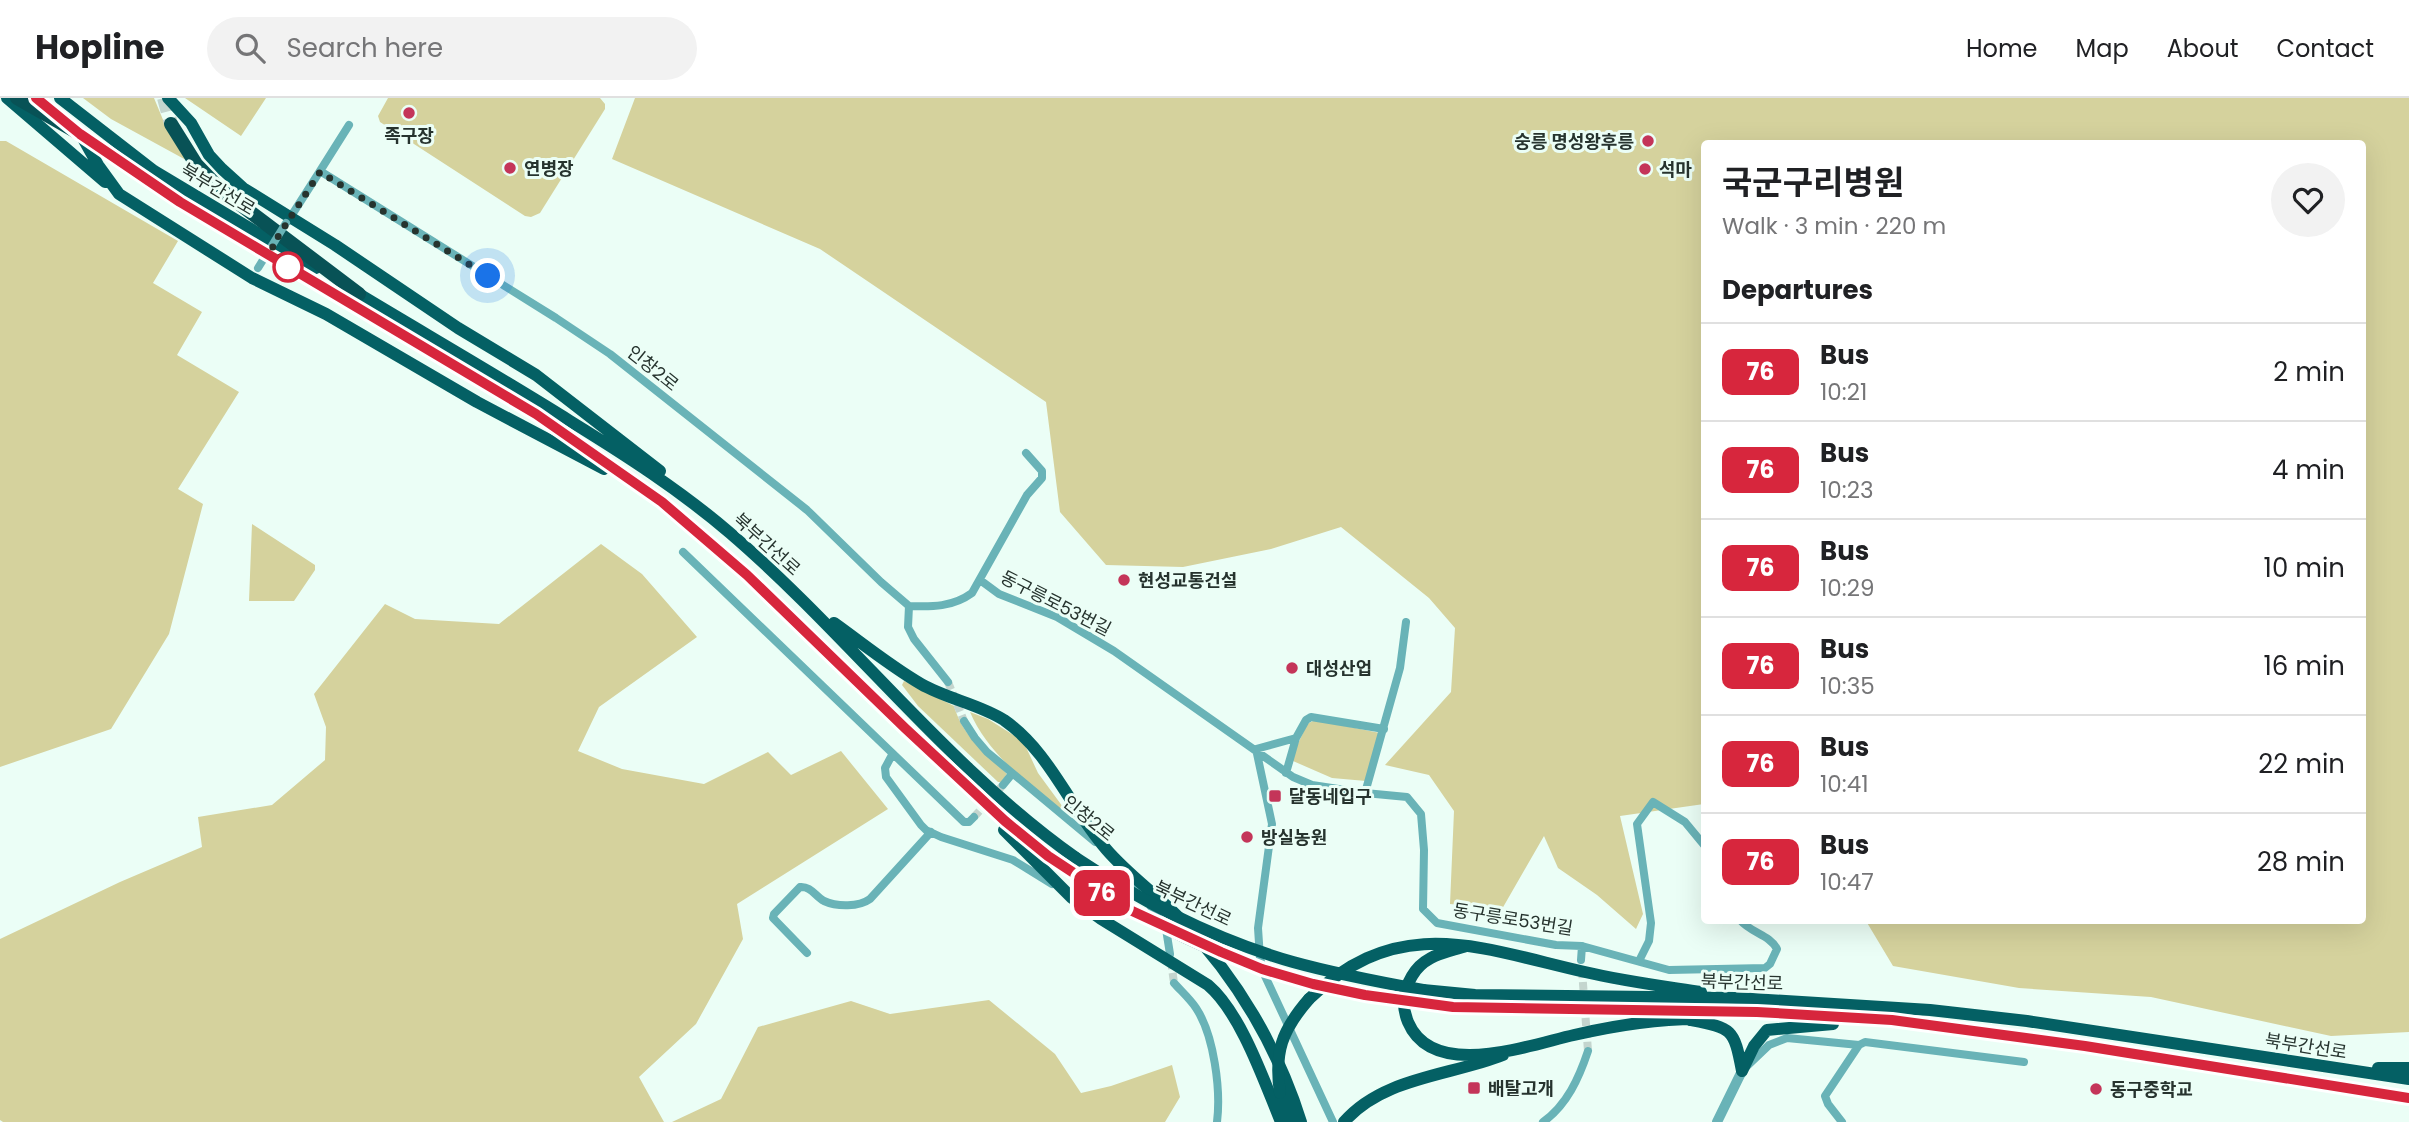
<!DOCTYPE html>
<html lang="en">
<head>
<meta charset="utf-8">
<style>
	:root { --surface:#fff; --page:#f2f2f2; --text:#202124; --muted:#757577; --line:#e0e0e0 }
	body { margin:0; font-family:Poppins,"Noto Sans KR",sans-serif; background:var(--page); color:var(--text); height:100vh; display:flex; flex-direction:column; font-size:26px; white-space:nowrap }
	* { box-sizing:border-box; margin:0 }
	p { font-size:23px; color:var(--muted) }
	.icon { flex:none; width:38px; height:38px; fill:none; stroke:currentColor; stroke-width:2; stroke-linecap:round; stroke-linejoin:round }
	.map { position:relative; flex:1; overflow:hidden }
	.sheet { position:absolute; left:1701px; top:42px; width:665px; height:784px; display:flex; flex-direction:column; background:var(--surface); border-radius:7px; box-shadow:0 7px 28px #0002 }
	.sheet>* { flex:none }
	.badge { padding:0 14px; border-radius:10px; font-size:24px; line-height:46px }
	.you { position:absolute; width:35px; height:35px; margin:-18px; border:5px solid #fff; border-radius:50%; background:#1a73e8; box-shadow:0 0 0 10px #1a73e833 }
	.map>.badge { position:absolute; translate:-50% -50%; box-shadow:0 0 0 4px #fff }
	h2 { padding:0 21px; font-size:26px; line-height:63px }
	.round { display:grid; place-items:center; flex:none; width:74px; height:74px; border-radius:37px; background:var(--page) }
	.headline { display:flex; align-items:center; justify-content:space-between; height:119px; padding:0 21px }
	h1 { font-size:33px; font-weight:700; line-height:52px }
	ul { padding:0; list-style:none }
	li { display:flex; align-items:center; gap:21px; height:98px; padding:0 21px; border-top:2px solid var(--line) }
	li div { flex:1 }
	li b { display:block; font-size:26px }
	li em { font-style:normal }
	li .badge { min-width:77px; font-weight:700; text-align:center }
	header { display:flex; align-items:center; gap:42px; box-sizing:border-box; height:98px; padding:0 35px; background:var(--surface); border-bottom:2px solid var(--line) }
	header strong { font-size:33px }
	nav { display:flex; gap:38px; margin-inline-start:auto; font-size:24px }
	.search { width:490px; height:63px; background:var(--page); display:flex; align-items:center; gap:18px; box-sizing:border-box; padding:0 24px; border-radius:38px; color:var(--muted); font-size:26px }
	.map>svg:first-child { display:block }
	.green { fill:#d5d29d }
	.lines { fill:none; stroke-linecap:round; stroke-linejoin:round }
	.minor-tunnel { stroke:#c4d5ce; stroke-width:8; stroke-dasharray:8 4; stroke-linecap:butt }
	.motorway-tunnel { stroke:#c4d5ce; stroke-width:14; stroke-dasharray:14 7; stroke-linecap:butt }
	.minor { stroke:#69b3b7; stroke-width:8 }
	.tertiary { stroke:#69b3b7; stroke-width:10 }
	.trunk { stroke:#046064; stroke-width:12 }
	.motorway { stroke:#085256; stroke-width:14 }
	.minor-bridge { stroke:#69b3b7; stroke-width:8 }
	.trunk-bridge { stroke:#046064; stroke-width:12 }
	.line-casing { stroke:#fff; stroke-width:16 }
	.line { stroke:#d7263d; stroke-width:10 }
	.walk { stroke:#26332e; stroke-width:7; stroke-dasharray:0 12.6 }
	.poi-dot { fill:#c43559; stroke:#ebfef6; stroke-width:2.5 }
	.stop-dot { fill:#fff; stroke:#d7263d; stroke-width:3.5 }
	.labels { text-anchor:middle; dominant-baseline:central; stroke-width:6; stroke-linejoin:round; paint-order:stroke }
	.poi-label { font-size:18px; font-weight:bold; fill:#26332e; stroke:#ebfef6; text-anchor:start }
	.street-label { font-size:18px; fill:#26332e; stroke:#ebfef6 }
</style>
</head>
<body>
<header>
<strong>Hopline</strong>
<div class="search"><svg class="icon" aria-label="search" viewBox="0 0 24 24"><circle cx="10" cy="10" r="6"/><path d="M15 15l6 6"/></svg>Search here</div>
<nav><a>Home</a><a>Map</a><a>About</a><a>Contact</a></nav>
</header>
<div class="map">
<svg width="2409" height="1024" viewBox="0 0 2409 1024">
	<rect width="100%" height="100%" fill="#ebfef6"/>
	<path class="green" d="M83 0H154L166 29 186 62 111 21Z
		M185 0H266L241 38Z
		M388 0H600L605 6V11L540 115 531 119 525 118 380 24 378 18Z
		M635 0H2409V934L2331 938 2151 899 2019 890 1893 868 1866 823 2362 822V46H1704V706L1620 718 1643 816 1636 831 1597 797 1558 770 1544 738 1502 811 1450 806 1454 713 1429 677 1385 667 1451 594 1455 530 1429 500 1341 429 1271 451 1183 469 1106 467 1060 414 1046 304 820 151 612 61Z
		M0 43H6L178 143 153 185 202 214 177 257 239 294 178 391 203 406 169 536 111 631 0 669Z
		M252 426 315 467V472L294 503H249Z
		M601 446 642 476 697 539 599 609 578 653 622 671 704 686 768 654 791 677 841 653 888 711 737 806 743 841 696 926 639 979 664 1024H3L0 1022V841L120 784 202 749 198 719 272 707 325 662 326 629 314 596 385 506 415 521 499 526Z
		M904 583 954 608C963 639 985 654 1007 676L1001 684H998L918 608 902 587Z
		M970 614 988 621 1018 640 1025 647 1038 675 1071 720 1069 722C1034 689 989 659 970 614Z
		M1315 622 1380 635 1366 683 1332 680 1293 663 1292 659 1307 626Z
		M989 902 1055 956 1081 995 1111 988 1172 967 1180 999 1165 1024H672L721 1001 758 929 851 903 890 916Z"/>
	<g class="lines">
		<path class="minor-tunnel" d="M948 584 964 623
			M974 719 1003 687
			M1171 863 1174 885
			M1582 872 1588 953"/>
		<path class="motorway-tunnel" d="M164 0 171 26"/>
		<path class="minor" d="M320 73 349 27
			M288 123 320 73 556 220 610 256 807 412 881 484 909 508 908 529 914 541 948 584
			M683 454 964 724H969L974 719
			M980 482 999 496 1057 519 1114 553 1293 679 1312 687 1365 695
			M909 508C932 509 953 509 972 495L1027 397 1042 380V373L1026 355
			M1406 524 1400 570 1365 695 1407 699 1421 716 1424 752 1423 811 1437 825 1556 847 1582 848 1581 862
			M964 623 975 640 987 654 1095 744
			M892 657 885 670 886 679 921 727 926 732 941 739 1013 762 1052 786
			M1286 675 1296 640
			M1003 687 1012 676
			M1119 772 1137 794
			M1151 809 1166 831 1170 856
			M1582 848 1669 872 1765 870 1770 866 1777 851C1770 837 1751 835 1740 822
			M807 855 773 820 774 816 800 789C811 788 815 798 824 803 837 809 859 809 870 801L931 734
			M1639 863 1649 843 1651 825 1637 726 1653 704 1685 724 1704 747
			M1174 885C1181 893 1190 901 1196 910 1214 937 1221 992 1217 1024
			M1747 968 1769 947 1787 940 1859 947
			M1333 1024 1265 878 1260 860 1258 830 1272 726 1256 651 1296 640 1306 622 1311 619 1384 631
			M1543 1024C1567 1007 1579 980 1588 953
			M1842 1024 1828 1006 1825 998 1859 947 1865 944 2024 964"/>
		<path class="tertiary" d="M1717 1024 1742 973"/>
		<path class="trunk" d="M7 0 105 84
			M36 0 60 20
			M60 0 154 73 316 170
			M168 0 191 25 209 57 222 71 243 90 335 147 458 230 536 277 660 373
			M74 32 180 104 536 316 662 404 747 477 906 631 1005 723 1047 758 1093 789
			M84 42 98 67 119 96 252 180 326 216 477 304 604 371
			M352 192C425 236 498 278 570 323 625 357 680 392 730 435 850 538 946 668 1076 760
			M834 525C862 545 890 568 921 586 947 601 979 606 1004 622 1050 654 1070 710 1106 751 1129 778 1159 798 1183 824 1237 880 1278 950 1301 1024
			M1004 732 1072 800 1101 821 1208 887C1241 915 1264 983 1281 1024
			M1466 848C1445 855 1424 857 1412 878 1403 893 1401 907 1408 924 1433 983 1529 947 1574 937 1613 928 1656 921 1696 921
			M1423 892 1475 897 1736 900 1930 912 2027 923 2409 981
			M1309 901C1399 814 1479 850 1585 874 1623 883 1662 888 1701 894
			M1453 909 1757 914 1892 922 2085 948 2409 1000
			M1690 922C1732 930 1734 930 1742 973
			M2378 970H2409
			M1742 973 1754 948 1767 932 1833 926
			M1280 995 1289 1024
			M1344 1024C1383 979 1450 978 1503 957"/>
		<path class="motorway" d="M17 0 80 36
			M171 26 196 66 221 92 359 196"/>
		<path class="minor-bridge" d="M258 170 286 125"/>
		<path class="trunk-bridge" d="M1076 760C1142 804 1216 842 1293 864 1336 876 1379 884 1423 892
			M1093 789C1161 831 1237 868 1315 887 1360 898 1407 903 1453 909
			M1280 995C1274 954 1282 932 1309 901"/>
	</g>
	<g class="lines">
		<defs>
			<path id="line" d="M36 0 80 36 180 104 536 316 662 404 747 477 906 631 1005 723 1048 758 1130 812 1221 854 1262 871 1313 886 1365 897 1453 909 1757 914 1892 922 2085 948 2409 1000"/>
		</defs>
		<use href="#line" class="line-casing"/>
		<use href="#line" class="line"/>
		<path class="walk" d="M288 169 272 148 320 74 488 178"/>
	</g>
	<g class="poi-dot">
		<circle cx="409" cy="15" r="7"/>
		<circle cx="1648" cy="43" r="7"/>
		<circle cx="510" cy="70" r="7"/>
		<circle cx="1645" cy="71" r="7"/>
		<circle cx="1124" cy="482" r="7"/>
		<circle cx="1292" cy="570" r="7"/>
		<rect x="1268" y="691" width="14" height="14" rx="3.5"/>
		<circle cx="1247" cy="739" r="7"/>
		<rect x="1467" y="983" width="14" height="14" rx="3.5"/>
		<circle cx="2096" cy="991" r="7"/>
	</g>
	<circle class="stop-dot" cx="288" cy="169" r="14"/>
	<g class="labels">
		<g class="poi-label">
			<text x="409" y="37" text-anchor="middle">족구장</text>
			<text x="1634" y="43" text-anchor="end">숭릉 명성왕후릉</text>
			<text x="524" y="70">연병장</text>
			<text x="1659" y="71">석마</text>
			<text x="1138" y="482">현성교통건설</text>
			<text x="1306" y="570">대성산업</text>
			<text x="1289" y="698">달동네입구</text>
			<text x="1261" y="739">방실농원</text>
			<text x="1488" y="990">배탈고개</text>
			<text x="2110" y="991">동구중학교</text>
		</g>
		<g class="street-label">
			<text transform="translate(218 91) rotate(31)">북부간선로</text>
			<text transform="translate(653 270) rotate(39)">인창2로</text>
			<text transform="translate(767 446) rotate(42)">북부간선로</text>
			<text transform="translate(1056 505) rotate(27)">동구릉로53번길</text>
			<text transform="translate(1089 720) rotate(39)">인창2로</text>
			<text transform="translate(1193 805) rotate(25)">북부간선로</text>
			<text transform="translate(1513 821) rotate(9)">동구릉로53번길</text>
			<text transform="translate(1742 884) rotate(2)">북부간선로</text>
			<text transform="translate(2306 948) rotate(9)">북부간선로</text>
		</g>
	</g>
</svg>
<div class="you" style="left:488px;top:178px"></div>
<b class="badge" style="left:1102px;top:795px;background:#d7263d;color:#fff">76</b>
<section class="sheet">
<div class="headline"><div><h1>국군구리병원</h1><p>Walk · 3 min · 220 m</p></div><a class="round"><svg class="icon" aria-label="heart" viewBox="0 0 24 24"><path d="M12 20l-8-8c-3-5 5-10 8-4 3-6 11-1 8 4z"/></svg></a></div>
<h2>Departures</h2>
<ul>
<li><span class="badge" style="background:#d7263d;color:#fff">76</span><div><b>Bus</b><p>10:21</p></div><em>2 min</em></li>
<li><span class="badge" style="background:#d7263d;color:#fff">76</span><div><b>Bus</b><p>10:23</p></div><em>4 min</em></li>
<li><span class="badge" style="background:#d7263d;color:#fff">76</span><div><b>Bus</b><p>10:29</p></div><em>10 min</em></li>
<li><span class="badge" style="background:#d7263d;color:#fff">76</span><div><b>Bus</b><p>10:35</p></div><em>16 min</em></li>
<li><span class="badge" style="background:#d7263d;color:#fff">76</span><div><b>Bus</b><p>10:41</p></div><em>22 min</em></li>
<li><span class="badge" style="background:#d7263d;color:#fff">76</span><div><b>Bus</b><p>10:47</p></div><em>28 min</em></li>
</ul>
</section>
</div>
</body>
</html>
